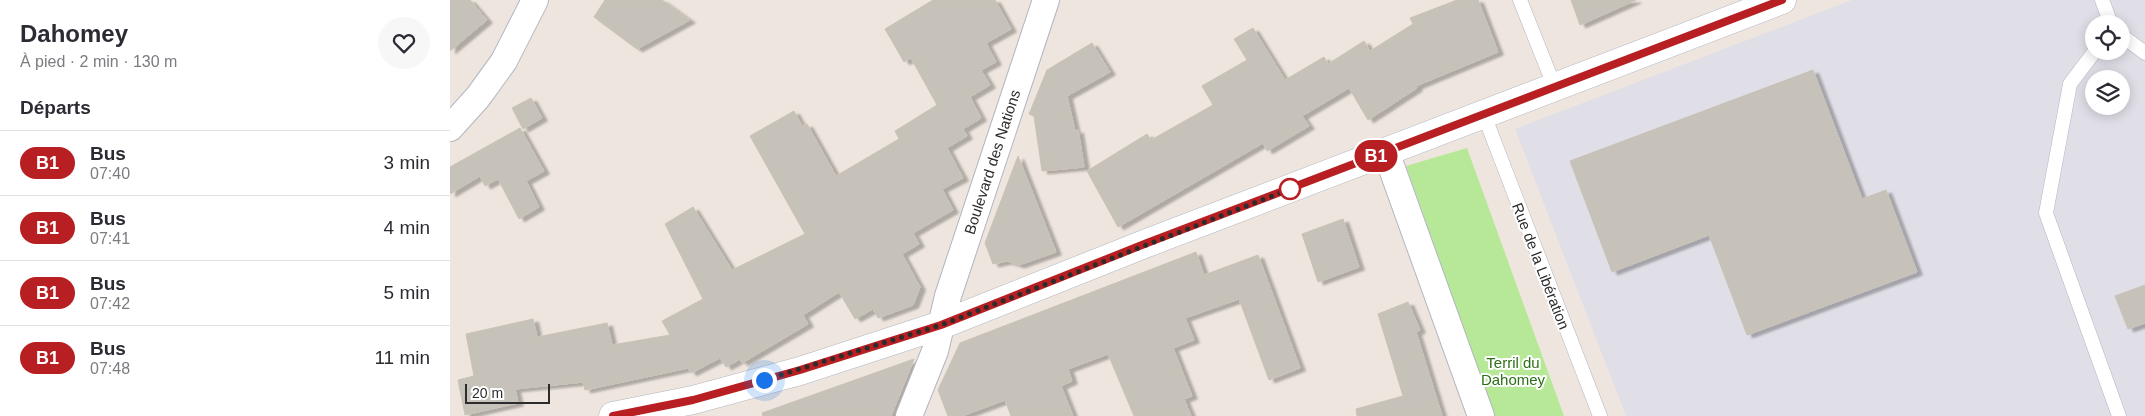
<!DOCTYPE html>
<html lang="fr">
<head>
<meta charset="utf-8">
<style>
	:root { --surface:#fff; --page:#f7f7f7; --text:#2b2b33; --muted:#7c7c81; --line:#e1e1e2 }
	body { margin:0; font-family:Helvetica,sans-serif; background:var(--page); color:var(--text); height:100vh; display:flex; flex-direction:column; font-size:19px; white-space:nowrap }
	* { box-sizing:border-box; margin:0 }
	p { font-size:16px; color:var(--muted) }
	.icon { flex:none; width:28px; height:28px; fill:none; stroke:currentColor; stroke-width:2; stroke-linecap:round; stroke-linejoin:round }
	.map { position:relative; flex:1; overflow:hidden }
	.panel { display:flex; flex-direction:column; background:var(--surface); width:450px }
	.panel>* { flex:none }
	.badge { padding:0 10px; border-radius:16px; font-size:18px; line-height:32px }
	.tools { position:absolute; left:1635px; top:15px; display:grid; gap:10px }
	.tools a { display:grid; place-items:center; width:45px; height:45px; border-radius:50%; background:var(--surface); box-shadow:0 2px 12px #0003; font-size:25px }
	.scale { position:absolute; left:15px; bottom:12px; width:85px; box-sizing:border-box; padding-left:5px; border:2px solid #2c2c2c; border-top:0; font-size:14px; line-height:18px; white-space:nowrap; color:#2c2c2c; -webkit-text-stroke:4px #fff; paint-order:stroke }
	.you { position:absolute; width:25px; height:25px; margin:-12px; border:4px solid #fff; border-radius:50%; background:#1a73e8; box-shadow:0 0 0 8px #1a73e833 }
	.map>.badge { position:absolute; translate:-50% -50%; box-shadow:0 0 0 2px #fff }
	h2 { padding:0 20px; font-size:19px; line-height:45px }
	.round { display:grid; place-items:center; flex:none; width:52px; height:52px; border-radius:26px; background:var(--page) }
	.headline { display:flex; align-items:center; justify-content:space-between; height:85px; padding:0 20px }
	h1 { font-size:24px; font-weight:700; line-height:38px }
	ul { padding:0; list-style:none }
	li { display:flex; align-items:center; gap:15px; height:65px; padding:0 20px; border-top:1px solid var(--line) }
	li div { flex:1 }
	li b { display:block; font-size:19px }
	li em { font-style:normal }
	li .badge { min-width:55px; font-weight:700; text-align:center }
	main { display:flex; flex:1; min-height:0 }
	.map>svg:first-child { display:block }
	.industrial { fill:#e0dee7; fill-rule:evenodd }
	.green { fill:#b7e897 }
	.building { fill:#c6c1b9; stroke:#cac2b7; filter:url(#shadow) }
	.lines { fill:none; stroke-linecap:round; stroke-linejoin:round }
	.service-casing { stroke:#b2b5c0; stroke-width:15 }
	.minor-casing { stroke:#b2b5c0; stroke-width:28 }
	.secondary-casing { stroke:#b2b5c0; stroke-width:29 }
	.service { stroke:#fff; stroke-width:14 }
	.minor { stroke:#fff; stroke-width:26 }
	.secondary { stroke:#fff; stroke-width:28 }
	.line-casing { stroke:#fff; stroke-width:11 }
	.line { stroke:#b71f22; stroke-width:8 }
	.walk { stroke:#2c2c2c; stroke-width:5; stroke-dasharray:0 9 }
	.stop-dot { fill:#fff; stroke:#b71f22; stroke-width:2.5 }
	.labels { text-anchor:middle; dominant-baseline:central; stroke-width:4; stroke-linejoin:round; paint-order:stroke }
	.street-label { font-size:15px; fill:#2c2c2c; stroke:#fff }
	.park-label { font-size:15px; fill:#2d6f16; stroke:#fff }
</style>
</head>
<body>
<main>
<section class="panel">
<div class="headline"><div><h1>Dahomey</h1><p>À pied · 2 min · 130 m</p></div><a class="round"><svg class="icon" aria-label="heart" viewBox="0 0 24 24"><path d="M12 20l-8-8c-3-5 5-10 8-4 3-6 11-1 8 4z"/></svg></a></div>
<h2>Départs</h2>
<ul>
<li><span class="badge" style="background:#b71f22;color:#fff">B1</span><div><b>Bus</b><p>07:40</p></div><em>3 min</em></li>
<li><span class="badge" style="background:#b71f22;color:#fff">B1</span><div><b>Bus</b><p>07:41</p></div><em>4 min</em></li>
<li><span class="badge" style="background:#b71f22;color:#fff">B1</span><div><b>Bus</b><p>07:42</p></div><em>5 min</em></li>
<li><span class="badge" style="background:#b71f22;color:#fff">B1</span><div><b>Bus</b><p>07:48</p></div><em>11 min</em></li>
</ul>
</section>
<div class="map">
<svg width="1695" height="416" viewBox="0 0 1695 416">
	<defs>
		<filter id="shadow"><feDropShadow dx="5.5" dy="3" stdDeviation="1" flood-color="#0004"/></filter>
	</defs>
	<rect width="100%" height="100%" fill="#eee6de"/>
	<path class="industrial" d="M1402 0H1695V416H1176L1065 129ZM1644 24H1671V51H1644ZM1644 79H1671V106H1644Z"/>
	<path class="green" d="M1017 148 1114 416H1045L956 166Z"/>
	<path class="building" d="M0 0H20L37 20 0 51Z
		M155 0H212L240 20 187 49 144 17Z
		M483 0H545L561 29 536 43 546 62 531 70 540 85 520 97 531 118 513 129 517 136 497 148 513 178 492 189 503 210 463 233 469 244 452 254 470 287 463 305 428 318 423 309 405 319 389 292 353 315 358 324 292 363 290 359 276 367 270 358 241 373 238 368 135 390 133 382 65 389 68 403 15 415 8 380 24 376 16 334 83 319 87 337 157 323 162 345 220 335 212 321 253 299 215 224 243 207 282 270 355 234 300 136 344 111 352 126 357 124 386 176 449 139 445 131 487 105 461 58 454 62 435 29Z
		M1007 0H1028L1048 52 966 86 967 88 918 120 899 88 852 116 859 126 817 151 813 143 668 227 637 171 697 134 701 140 763 105 752 86 797 60 784 39 803 28 835 80 874 57 878 64 914 41 920 51 963 24 960 18Z
		M1121 0H1186L1130 25Z
		M642 43 660 72 617 96 625 131 628 130 634 167 592 171 584 116 579 114 584 102 597 70Z
		M1363 70 1412 199 1436 190 1467 272 1297 335 1259 235 1162 272 1120 161Z
		M81 98 92 118 73 129 62 108Z
		M70 128 94 171 76 181 89 207 69 219 48 179 35 186 30 176 0 194V167Z
		M568 156 606 252 569 265 557 261 543 264 535 243Z
		M893 219 909 267 868 282 852 234Z
		M746 252 754 275 808 255 850 368 819 380 789 299 735 318 744 340 723 348 742 396 734 399 741 416H684L658 354 618 369 622 381 611 386 623 416H561L555 400 512 416H498L488 390 510 343Z
		M1695 285V323L1678 329 1665 296Z
		M958 302 970 330 966 332 992 416H907L906 409 953 396 928 314Z
		M464 359 441 416H313L312 413Z"/>
	<g class="lines">
		<defs>
			<path id="service" d="M1070 0 1105 88
				M1652 0 1661 24
				M1671 35 1695 53
				M1645 51 1620 84 1596 213 1669 416
				M1034 115 1150 416"/>
			<path id="minor" d="M0 128 28 97 54 61 85 0
				M936 152 1031 416
				M459 416 485 351 498 296 596 0"/>
			<path id="secondary" d="M163 416 243 400 350 371 491 325 697 243 1332 0"/>
		</defs>
		<use href="#service" class="service-casing"/>
		<use href="#minor" class="minor-casing"/>
		<use href="#secondary" class="secondary-casing"/>
		<use href="#service" class="service"/>
		<use href="#minor" class="minor"/>
		<use href="#secondary" class="secondary"/>
	</g>
	<g class="lines">
		<defs>
			<path id="line" d="M163 416 243 400 350 370 491 325 697 243 1332 0"/>
		</defs>
		<use href="#line" class="line-casing"/>
		<use href="#line" class="line"/>
		<path class="walk" d="M314 380 491 325 840 189"/>
	</g>
	<circle class="stop-dot" cx="840" cy="189" r="10"/>
	<g class="labels">
		<g class="street-label">
			<text transform="translate(542 162) rotate(-72)">Boulevard des Nations</text>
			<text transform="translate(1091 266) rotate(69)">Rue de la Libération</text>
		</g>
		<g class="park-label">
			<text x="1063" y="362">Terril du<tspan x="1063" dy="17">Dahomey</tspan></text>
		</g>
	</g>
</svg>
<div class="tools">
<a><svg class="icon" aria-label="locate" viewBox="0 0 24 24"><circle cx="12" cy="12" r="6"/><path d="M12 2v4M12 18v4M2 12h4M18 12h4"/></svg></a>
<a><svg class="icon" aria-label="layers" viewBox="0 0 24 24"><path d="M12 4l9 5-9 5-9-5zM3 14l9 5 9-5"/></svg></a>
</div>
<div class="scale">20 m</div>
<div class="you" style="left:314px;top:380px"></div>
<b class="badge" style="left:926px;top:156px;background:#b71f22;color:#fff">B1</b>
</div>
</main>
</body>
</html>
